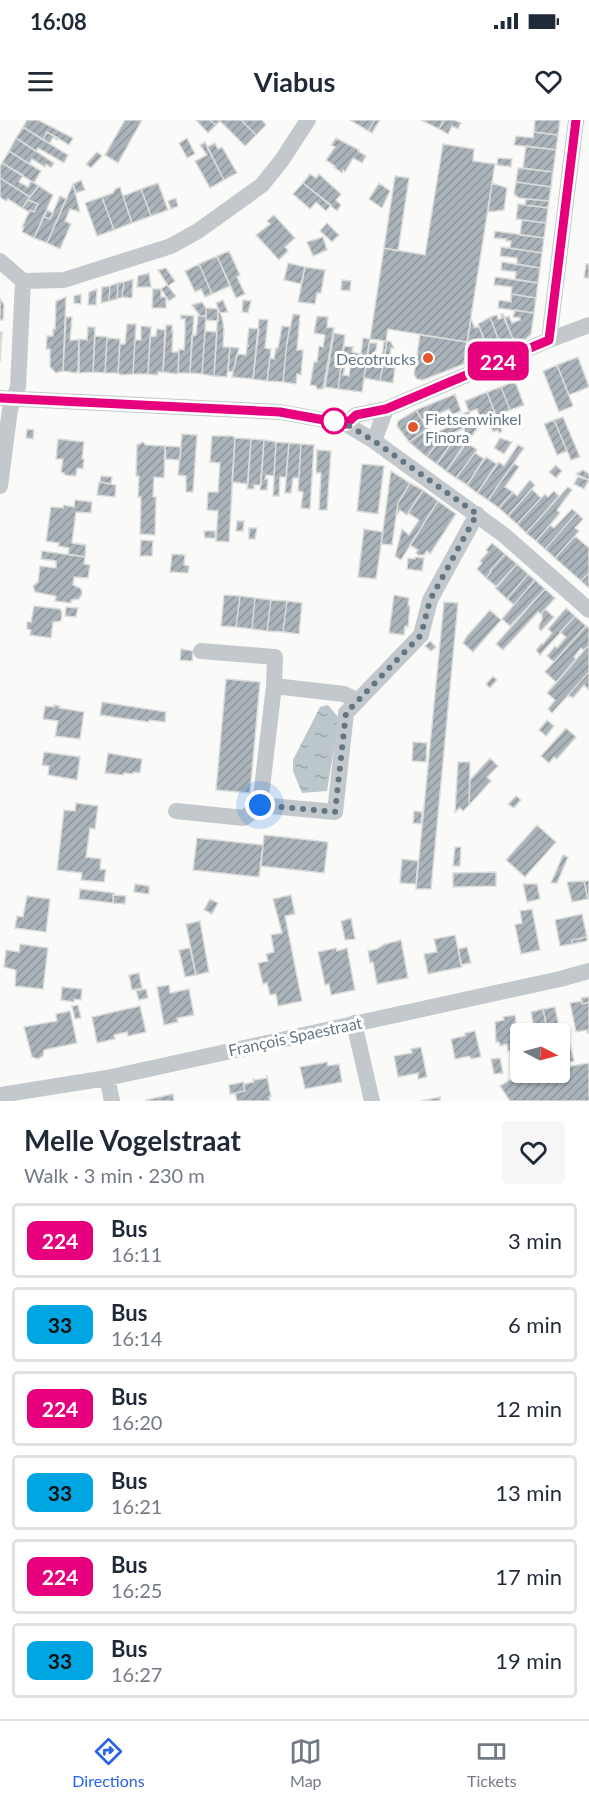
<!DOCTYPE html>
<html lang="en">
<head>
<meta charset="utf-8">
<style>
	:root { --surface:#fff; --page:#f6f6f7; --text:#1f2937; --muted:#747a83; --line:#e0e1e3; --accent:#2563eb }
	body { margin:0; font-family:Lato,sans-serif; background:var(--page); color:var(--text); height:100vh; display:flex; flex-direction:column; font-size:22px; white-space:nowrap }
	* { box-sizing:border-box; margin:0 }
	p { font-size:20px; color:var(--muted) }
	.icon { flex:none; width:33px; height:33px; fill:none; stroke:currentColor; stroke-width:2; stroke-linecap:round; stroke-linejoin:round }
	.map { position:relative; height:981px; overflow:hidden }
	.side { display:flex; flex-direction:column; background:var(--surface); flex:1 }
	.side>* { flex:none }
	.badge { padding:0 12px; border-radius:9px; font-size:21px; line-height:39px }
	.needle { width:39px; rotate:96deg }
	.fabs { position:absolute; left:510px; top:903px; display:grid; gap:12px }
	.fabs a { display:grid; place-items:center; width:60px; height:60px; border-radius:6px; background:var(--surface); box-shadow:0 2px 4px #0004; font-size:30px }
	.you { position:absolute; width:30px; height:30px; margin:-15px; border:4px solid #fff; border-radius:50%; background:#1a73e8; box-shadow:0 0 0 9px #1a73e833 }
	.map>.badge { position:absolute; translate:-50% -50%; box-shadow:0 0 0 3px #fff }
	.round { display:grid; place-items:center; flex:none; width:63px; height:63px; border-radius:6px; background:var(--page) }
	.summary { display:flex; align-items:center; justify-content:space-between; height:102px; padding:0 24px }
	h1 { font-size:28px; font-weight:700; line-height:45px }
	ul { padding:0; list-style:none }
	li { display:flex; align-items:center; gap:18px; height:75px; margin:0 12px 9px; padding:0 12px; border:3px solid var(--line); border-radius:6px }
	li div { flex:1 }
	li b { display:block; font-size:22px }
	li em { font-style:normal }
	li .badge { min-width:66px; font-weight:700; text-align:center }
	.status { display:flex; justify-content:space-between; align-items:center; height:42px; padding:0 30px; background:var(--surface); direction:ltr }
	.status svg { height:16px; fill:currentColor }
	header { display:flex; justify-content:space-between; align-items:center; height:78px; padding:0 24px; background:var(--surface); font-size:27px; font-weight:700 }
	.tabs { display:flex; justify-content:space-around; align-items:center; height:84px; border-top:2px solid var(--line); background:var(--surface); font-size:16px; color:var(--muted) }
	.tabs a { display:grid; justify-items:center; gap:3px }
	.tabs .selected { color:var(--accent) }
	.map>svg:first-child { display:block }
	.water { fill:url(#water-ripples) }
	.building { fill:url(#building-hatch); stroke:#dcdcda; stroke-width:1.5; fill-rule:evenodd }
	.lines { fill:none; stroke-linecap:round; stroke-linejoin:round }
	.minor { stroke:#c3c8cc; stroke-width:16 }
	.line-casing { stroke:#fff; stroke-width:14 }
	.line { stroke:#e6007e; stroke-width:9 }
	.walk { stroke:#657683; stroke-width:6; stroke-dasharray:0 10.8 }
	.poi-dot { fill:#e4572e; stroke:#fff; stroke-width:2 }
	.stop-dot { fill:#fff; stroke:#e6007e; stroke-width:3 }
	.labels { text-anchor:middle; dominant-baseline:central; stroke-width:6; stroke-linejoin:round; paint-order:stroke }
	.poi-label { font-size:16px; fill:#657683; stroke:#fff; text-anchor:end }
	.street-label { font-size:16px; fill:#657683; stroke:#fff }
</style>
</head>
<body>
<div class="status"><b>16:08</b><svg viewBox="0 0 49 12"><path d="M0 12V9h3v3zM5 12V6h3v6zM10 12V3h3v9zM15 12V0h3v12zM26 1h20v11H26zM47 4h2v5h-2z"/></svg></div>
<header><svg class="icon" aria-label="menu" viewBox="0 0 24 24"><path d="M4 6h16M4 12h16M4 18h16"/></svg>Viabus<svg class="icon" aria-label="heart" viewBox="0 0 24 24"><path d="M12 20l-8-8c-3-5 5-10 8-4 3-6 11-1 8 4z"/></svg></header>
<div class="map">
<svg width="589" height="981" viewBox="0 0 589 981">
	<defs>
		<pattern id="water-ripples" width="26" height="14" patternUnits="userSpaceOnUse" patternTransform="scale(1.5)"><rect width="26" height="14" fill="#bbc7cb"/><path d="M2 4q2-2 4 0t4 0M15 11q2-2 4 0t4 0" fill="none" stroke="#9ca6aa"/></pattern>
		<pattern id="building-hatch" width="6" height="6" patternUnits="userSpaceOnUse" patternTransform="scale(1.5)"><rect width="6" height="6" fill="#aab3b9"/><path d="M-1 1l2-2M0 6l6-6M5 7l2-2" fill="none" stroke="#8e969c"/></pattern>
	</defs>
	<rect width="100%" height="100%" fill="#fafaf8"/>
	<path class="water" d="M328 585 339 598 327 671 302 673 293 651V640L320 587Z"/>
	<path class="building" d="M27 0H38L73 18 69 25 47 12 43 20 23 7Z
		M125 0H142L118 43 105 35Z
		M196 0H210L216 5 208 13Z
		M210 0H241L256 15 245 26 220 1 216 5Z
		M241 0H262L266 5 256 15Z
		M350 0H375L368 11Z
		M375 0H380L372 13 368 11Z
		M421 0H444L439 9Z
		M444 0H454L461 3 458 9 452 6 448 14 439 9Z
		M535 0H560L558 15 534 12Z
		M23 7 68 35 64 43 38 28 36 31 16 18Z
		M47 12 58 18 57 20 53 17 50 23 43 20Z
		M534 12 558 15 556 30 514 25 516 16 533 18Z
		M16 18 54 43 51 48 46 44 45 47 32 39 29 44 9 31Z
		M187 18 195 34 187 38 179 23Z
		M336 18 359 30 358 31 366 36 362 43 353 38 345 52 343 50 342 53 334 47 335 46 326 40 335 27 331 25Z
		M205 22 224 60 210 68 195 41 207 35 200 25Z
		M215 23 218 29 222 27 237 53 224 60 207 27Z
		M443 24 474 29 473 41 495 44 467 222 388 209 386 221 370 219 384 128 425 135Z
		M526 26 556 30 553 52 523 48Z
		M9 31 41 51 34 63 2 43Z
		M97 32 102 36 91 48 86 44Z
		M498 38 512 39 511 47 497 45Z
		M2 43 23 55 19 62 28 67 31 61 39 66 30 77 0 58V46Z
		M518 48 553 52 551 67 516 62Z
		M310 54 316 58 319 54 341 74 336 80 341 85 337 91 303 63Z
		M395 56 409 58 398 131 384 128Z
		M0 58 30 77 22 88 8 79 6 81 0 77Z
		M81 60 85 70 76 73 73 64Z
		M516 62 551 67 549 81 519 78 514 74Z
		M158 63 168 90 151 96 141 69Z
		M303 63 331 85 326 91 316 82 310 89 293 74Z
		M379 63 390 71 382 88 369 79Z
		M492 63 507 68 504 90 488 92Z
		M73 64 80 92 70 89 65 101 71 104 60 129 47 123Z
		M39 66 53 75 34 118 22 112 24 107H22L30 90 34 92 38 84 28 80Z
		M120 67 132 103 114 110 102 77 113 73 115 69Z
		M141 69 151 96 132 103 123 76Z
		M60 76 66 79 47 123 34 118 44 97 50 99Z
		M102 77 114 110 97 116 85 83Z
		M176 78 178 86 171 89 168 81Z
		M526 79 549 81 548 88 525 85Z
		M28 80 38 84 34 92 30 90 29 92 22 88Z
		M518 84 548 88 546 103 516 99Z
		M47 90 53 93 50 99 44 97Z
		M274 95 295 118 285 127 288 130 287 132 279 140 256 115 270 104 267 101Z
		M522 100 546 103 544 118 520 115Z
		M327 103 339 115 332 122 320 111Z
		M495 111 544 118 542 133 510 128 511 121H506V119L494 118Z
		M323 117 327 130 313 136 307 122Z
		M501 127 542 133 540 148 517 144V138L500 136Z
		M229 131 240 155 237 157 245 174 236 178 217 136Z
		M217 136 230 166 212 174 199 144Z
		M502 142 540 148 538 163 515 159 516 152 501 150Z
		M288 143 305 147 301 164 284 160Z
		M199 144 212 174 205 177 201 169 195 172 185 151Z
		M586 144H589V158H584Z
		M305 147 325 150 321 173H317L315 184 298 182Z
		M166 148 175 161 168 166 158 150Z
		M149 153 151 167H137L138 156Z
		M495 157 538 163 536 178 511 174 512 167 494 165Z
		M133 159 132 178 122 177 124 162Z
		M342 160 351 161 350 171 341 170Z
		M124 162 122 177 117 179 118 163Z
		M118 163 117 179 109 181 110 166Z
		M167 165 176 176 169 181 161 169Z
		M110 166 109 181 101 183 102 167Z
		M97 169 96 185H88L89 172Z
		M153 169H161V177H166V188H152Z
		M81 174V184L74 183V176Z
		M511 174 536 178 534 193 498 188 499 180 511 182Z
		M66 177 63 251 56 253 50 247V229H46L47 216H53V209H55L56 181Z
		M0 178 4 185 3 200H0Z
		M223 180 228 192 220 193 216 183Z
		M243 180 251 181 248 193 242 192Z
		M202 182 206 188V196H200L192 185Z
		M206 188 218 189V201L206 200Z
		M218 189 222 197 224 209 223 227H230L227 257 214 256Z
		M515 190 534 193 531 214 526 219 515 224 504 198 509 196 512 203 520 200V198L513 197Z
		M293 194 300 195 297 230H303V232L301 255 297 254 296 264 283 262 287 222Z
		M501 194H503L515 224 502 229 490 197 497 195 498 199 502 198Z
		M181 195 194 196 190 253H178L179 229 184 230 185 215V199H181Z
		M198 196H206L202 254 190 253 192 215H196Z
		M317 196 328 197 327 207 334 208 323 269H317L316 266 310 265 314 242H317L319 226 323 227 325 215 314 213Z
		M66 197H72L70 220H79L78 251 76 253 63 251Z
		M490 197 502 229 490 234 478 204Z
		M259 199 268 200 265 228 271 229 267 261 253 259Z
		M471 199 475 208 479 206 490 234 464 244Z
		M127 204H136L133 254 121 255 118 253 120 224H125Z
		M166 205H172V211H173L172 232H179L178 253 176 254 163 252Z
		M141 206 151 207 148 254H133L135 220H141Z
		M282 206 290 207 287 222 283 262 267 261 270 238 274 239 276 228H278Z
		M88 207H95L93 252 79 253V219L87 220Z
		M249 208 259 209 253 259 232 257 237 234 246 235 247 226H249L247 225Z
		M157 209 165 210 163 252H158V255L148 254 150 217 156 216Z
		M205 211 217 212 214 256 202 254Z
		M0 212H2L0 242Z
		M334 213 345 215 338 269 325 267Z
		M420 215 467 222 464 244 423 260 417 259 414 255Z
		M95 216 107 217 105 253 93 252Z
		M107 218 120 219 118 253H105Z
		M363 218 370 219 362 272 338 269 344 226 353 227 352 232 361 234ZM347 239 351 240 349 256 343 255Z
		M384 221H387L380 261 364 258 369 223H377L375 236 382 237Z
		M387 221 391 222 394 228H391L389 239 396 240 393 263 380 261Z
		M230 227 239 228 233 252 228 251Z
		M578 237 589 267 569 275 557 245Z
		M557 245 573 286 559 292 543 251Z
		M515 261 524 285 510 290 501 267Z
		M501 267 510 290 496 296 487 272Z
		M487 272 502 311 499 313 498 310 493 312 490 304 487 306 483 298H480L477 289 469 292 465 281Z
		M455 274 461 291 451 295 449 289 440 293 442 299 432 302 430 297 422 300 416 290Z
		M416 290 428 309 409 322 397 306 398 301Z
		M469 291 473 304 440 319 434 313 456 304 453 298Z
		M563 297 580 337 571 340 554 300Z
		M554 300 567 331 557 335 544 304Z
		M473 304 478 307 472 316 465 313 464 308Z
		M27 309 34 310 33 319 26 318Z
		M428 309 440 319 427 337 409 322Z
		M182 314 197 315 193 372H186V356L178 355Z
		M449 315 453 320 437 344 427 337 440 319Z
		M457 315 461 318 458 323 464 327 446 351 437 344Z
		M212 316H232L235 318 229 422 216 421 218 391 207 390 208 372H218L220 343 210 342Z
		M235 318 251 319 248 364 232 362Z
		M500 318 512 322 504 334 494 328Z
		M58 319 84 322 82 339H84L83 349 77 348 76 356 65 355 64 353 61 352 63 339H56Z
		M251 319 264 320 261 365H254V369H247Z
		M264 320 276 322 274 356 266 355 265 359H268L267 370H260Z
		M143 322 146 325 165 326 164 358 154 357 153 377H156L155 415 140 414 141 377H138L139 356H136L137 325Z
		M276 322 289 323 286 357H280L279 376H273Z
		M466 322 477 330 456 358 446 351Z
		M289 323 301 324 299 358H293L291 373H285Z
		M301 324 314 325 310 389 301 388 303 372 298 371Z
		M518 325 524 328 488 380 477 373 499 342 504 346Z
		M165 326 181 327 180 340 166 339Z
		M317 330 331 331 327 390H319L321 353H316Z
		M475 333 484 339 467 365 456 358Z
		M486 337 497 344 477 373 467 365Z
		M514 343 519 347 505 367 513 372 499 388 488 380Z
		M362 344 384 346 378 394 357 391Z
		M556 345 562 351 556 358 549 352Z
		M583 350 589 354V360L576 354Z
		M391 351 410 363 398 383 392 425 381 424Z
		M101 356 112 357 111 364 100 362Z
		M578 357 589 360 584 369 574 364Z
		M530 360 535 365 508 396 499 388 513 372 517 376Z
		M99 362 116 365 115 377 97 375Z
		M410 363 423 370 407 395 400 390 398 394 397 393 398 383Z
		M568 367 572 370 557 390 560 393 536 421 526 413Z
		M532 369 541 378 517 404 508 396Z
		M423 370 438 381 401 440 395 436 402 409 409 415 419 400 408 393Z
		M554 371 559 376 526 413 517 404 545 374 548 377Z
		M75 380 92 382 91 393 76 392 72 423 86 425 85 437 68 434 69 428 58 426 59 423 46 421 51 387 63 388 64 385 74 387Z
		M438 381 456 394 430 434 427 431 424 435H418L416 433 418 430 410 425Z
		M572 389 577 393 545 429 536 421 550 405 554 408Z
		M577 393 583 399 575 408 579 411 555 438 545 429Z
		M237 401H244L243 411H236Z
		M249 408H257L255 419H249Z
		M364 409 383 412 376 459 358 457Z
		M204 411H215V418H205Z
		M575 416 589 428V453L581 461 555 438Z
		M141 420 153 421 152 436H140Z
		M492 423 505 434 490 451 491 452 486 458 477 449 482 443 480 441 488 432 486 430Z
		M42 431 85 437 84 444 90 445 88 458 74 457 73 465 80 468 82 471V474L79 479 71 480V483L55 481 56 476 35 472 33 466 38 462 40 446 56 448V441L41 439Z
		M172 434 185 435 184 445 189 446 188 453 170 452Z
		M505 434 517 444 497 467 486 458 491 452 490 451Z
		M415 437 424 438 422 451 407 449 408 438 415 439Z
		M517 444 528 454 507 479 495 468Z
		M589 453V468L581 461Z
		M528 454 535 460 514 485 507 479Z
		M535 460 545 469 510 506 502 499Z
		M545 469 555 478 541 494 538 492 503 530 496 524Z
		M224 475 240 476 236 507 221 506Z
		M394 475 409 478 408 486H410L408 507 405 506 404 515 389 513Z
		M240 476 255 478 252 509 236 507Z
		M255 478 271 480 267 511 252 509Z
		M271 480 287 481 283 512 267 511Z
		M287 481 302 483 299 514 283 512Z
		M444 482 458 483 431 769H416Z
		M34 486 60 489 62 492 61 501 53 502 51 518 30 515 31 510 27 509V502H31Z
		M66 487 78 488 76 497 65 496Z
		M566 488 575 496 540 535 536 530 542 523 543 524 552 513 548 509Z
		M545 489 554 497 541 511 539 509V505L542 500V493Z
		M490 490 501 500 473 532 463 523 467 516Z
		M575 496 586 506 554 542 547 536 555 526 557 528 566 517 560 512Z
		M586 506 589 508V525L584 530 581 528 574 537 576 539 556 562 545 552Z
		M430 521 436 527 431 531 425 526Z
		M589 525V552L552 593 548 589 555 580 547 573Z
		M181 529 193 531 192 541 180 540Z
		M589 552V570L584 565 573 578 568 575Z
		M493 556 497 560 490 568 486 564Z
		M226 559 260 562 250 673 216 670Z
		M102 582 166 592 165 602 149 600V602L100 595Z
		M54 585 60 586 59 588 84 592 80 619 55 616 58 601 43 599 45 586 54 587Z
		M547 600 554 606 546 616 539 610Z
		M566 608 576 617 557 639 554 637 549 643 541 636Z
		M413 622 427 623 426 642 412 641Z
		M44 632 80 637 77 660 48 655 49 646 42 645Z
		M108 633 142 639 140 653 133 652V654L124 653 123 655 105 653Z
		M490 638 498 646 487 657 491 661 469 685 470 660Z
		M458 642H470L469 685 463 691 460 688 455 692Z
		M516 676 521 680 514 688 508 684Z
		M76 683 98 686 95 709 90 708 86 737 101 739 100 749 106 750 104 762 81 760 82 753 57 750 64 690 75 691Z
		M414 691 422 692 421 704 413 703Z
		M537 705 556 722 525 757 506 740Z
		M264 715 328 722 324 753 261 746Z
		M197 718 263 725 259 757 193 750Z
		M455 727H461L460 746H453Z
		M563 735 568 737 557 763H551Z
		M402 739 418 741 416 764 400 763Z
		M496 752V766L453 767V753Z
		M584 761 588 779 572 782 567 762Z
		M584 761H589V779H588Z
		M135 764 149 766V774L134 772Z
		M523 764H537L540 779 527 782Z
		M80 769 114 773 113 783 79 779Z
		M113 775 126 776 125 784 113 783Z
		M291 775 295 794 285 796 302 881 278 886 276 874 270 875 267 863 263 864 258 843 268 841 266 834 274 832 271 815 282 813 273 779Z
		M27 776 50 779 46 812 15 808 17 796 23 797Z
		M210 779 218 783 212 794 204 790Z
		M532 789 540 830 521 834 515 805 522 803 520 791Z
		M582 794 587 817 572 820V824L560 826 555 800Z
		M351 798 355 819 345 820 341 801Z
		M200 801 209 852 196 855 186 804Z
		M455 815 462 847 428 854 424 834 437 832 434 819Z
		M587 817V821L572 824V820Z
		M401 820 408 858 377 864 373 842 370 843 368 831 377 829 385 824Z
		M20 824 48 828 43 869 15 866 16 850 4 847 6 830 19 832Z
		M467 827 471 843 461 845 458 829Z
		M190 828 196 855 185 857 179 830Z
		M336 828 337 831 347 828 355 870 331 875 329 864 325 865 318 832Z
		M139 853 142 868 132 870 129 855Z
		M169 865 170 873 189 869 194 895 177 898 178 902 164 905 157 867Z
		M62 867 82 869 81 880 74 879V882L61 880Z
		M146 869 148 878 139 880 136 871Z
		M589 877V882L582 884 581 878Z
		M582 881V884L589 882V913H587V910L576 912 570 883Z
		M78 885 81 898 75 899 72 886Z
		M140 886 146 912 128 916 127 912 114 915 115 919 97 923 92 897Z
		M555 887 563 926H560V914H548L543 889Z
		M543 889 548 914H535L531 892Z
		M70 891 77 923 44 930 43 936 38 939 32 937 24 907 57 901 56 894Z
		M515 895 520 929 508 931 507 924 500 926 499 922H496L495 902 504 900 503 897Z
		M475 911 481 937 471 939 470 936 455 939 451 919 465 916V913Z
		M570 925 574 941 566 943 563 926Z
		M421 927 427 957 418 959V953L398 957 394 936 412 933 411 929Z
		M500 938 503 953 494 954 491 939Z
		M327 942 328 946 339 944 342 962 305 969 300 947Z
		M589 943V981H510L500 966 519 954 560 952V948Z
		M267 955 271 977H269L270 981H237L235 973 245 971 243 962 245 964 254 962 253 958 254 960 267 958Z
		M243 962 245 971 230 974 229 965Z
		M173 974 174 981H146V980Z
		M440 977V981H421Z"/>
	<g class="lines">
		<path class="minor" d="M0 141 23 161 18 267 10 289 0 366
			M23 161 64 160 171 126 198 111 262 65 282 40 308 0
			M549 220 576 0
			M0 278 280 292 346 304 374 321 504 415 589 490
			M346 304 356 295 386 289 549 220 589 205
			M374 321 386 289
			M201 531 275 537 274 566 260 685 335 692 346 593 421 515 430 480 477 394
			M274 566 344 574 358 581
			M176 691 244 698 260 685
			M354 903 372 981
			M107 958 112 981
			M0 975 107 958 560 859 589 851"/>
	</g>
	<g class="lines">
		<defs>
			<path id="line" d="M0 278 280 292 346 304 356 295 386 289 549 220 576 0"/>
		</defs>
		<use href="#line" class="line-casing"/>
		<use href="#line" class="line"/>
		<path class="walk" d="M260 685 335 692 346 593 421 515 430 480 477 394 374 321 346 304 334 301"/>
	</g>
	<g class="poi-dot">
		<circle cx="428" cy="238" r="6"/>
		<circle cx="413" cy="307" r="6"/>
	</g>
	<circle class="stop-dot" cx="334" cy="301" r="12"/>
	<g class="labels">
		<g class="poi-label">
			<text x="416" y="238">Decotrucks</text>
			<text x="425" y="298" text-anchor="start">Fietsenwinkel<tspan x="425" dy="18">Finora</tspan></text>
		</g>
		<g class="street-label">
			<text transform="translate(295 916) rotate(-12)">François Spaestraat</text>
		</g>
	</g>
</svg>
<div class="fabs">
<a><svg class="needle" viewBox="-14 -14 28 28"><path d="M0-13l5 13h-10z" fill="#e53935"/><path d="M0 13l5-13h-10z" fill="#747a83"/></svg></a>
</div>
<div class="you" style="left:260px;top:685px"></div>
<b class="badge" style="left:498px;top:241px;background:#e6007e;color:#fff">224</b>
</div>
<section class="side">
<div class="summary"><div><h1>Melle Vogelstraat</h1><p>Walk · 3 min · 230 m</p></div><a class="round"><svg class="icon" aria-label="heart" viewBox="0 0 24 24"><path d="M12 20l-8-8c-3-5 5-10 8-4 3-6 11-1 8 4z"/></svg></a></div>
<ul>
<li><span class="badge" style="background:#e6007e;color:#fff">224</span><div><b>Bus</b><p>16:11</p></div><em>3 min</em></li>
<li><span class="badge" style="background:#00a6e2;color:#111">33</span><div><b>Bus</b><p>16:14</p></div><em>6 min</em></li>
<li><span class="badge" style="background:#e6007e;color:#fff">224</span><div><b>Bus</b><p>16:20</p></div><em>12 min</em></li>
<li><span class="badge" style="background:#00a6e2;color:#111">33</span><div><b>Bus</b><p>16:21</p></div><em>13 min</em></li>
<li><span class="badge" style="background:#e6007e;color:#fff">224</span><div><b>Bus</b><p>16:25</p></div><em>17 min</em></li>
<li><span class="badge" style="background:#00a6e2;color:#111">33</span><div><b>Bus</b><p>16:27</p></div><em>19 min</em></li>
</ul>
</section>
<nav class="tabs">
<a class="selected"><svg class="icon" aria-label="directions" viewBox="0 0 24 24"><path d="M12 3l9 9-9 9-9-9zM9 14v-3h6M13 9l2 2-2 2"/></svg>Directions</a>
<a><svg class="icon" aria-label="map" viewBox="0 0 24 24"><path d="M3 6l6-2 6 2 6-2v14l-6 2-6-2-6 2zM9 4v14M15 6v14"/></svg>Map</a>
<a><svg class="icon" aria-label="tickets" viewBox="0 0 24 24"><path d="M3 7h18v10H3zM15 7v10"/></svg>Tickets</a>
</nav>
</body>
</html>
